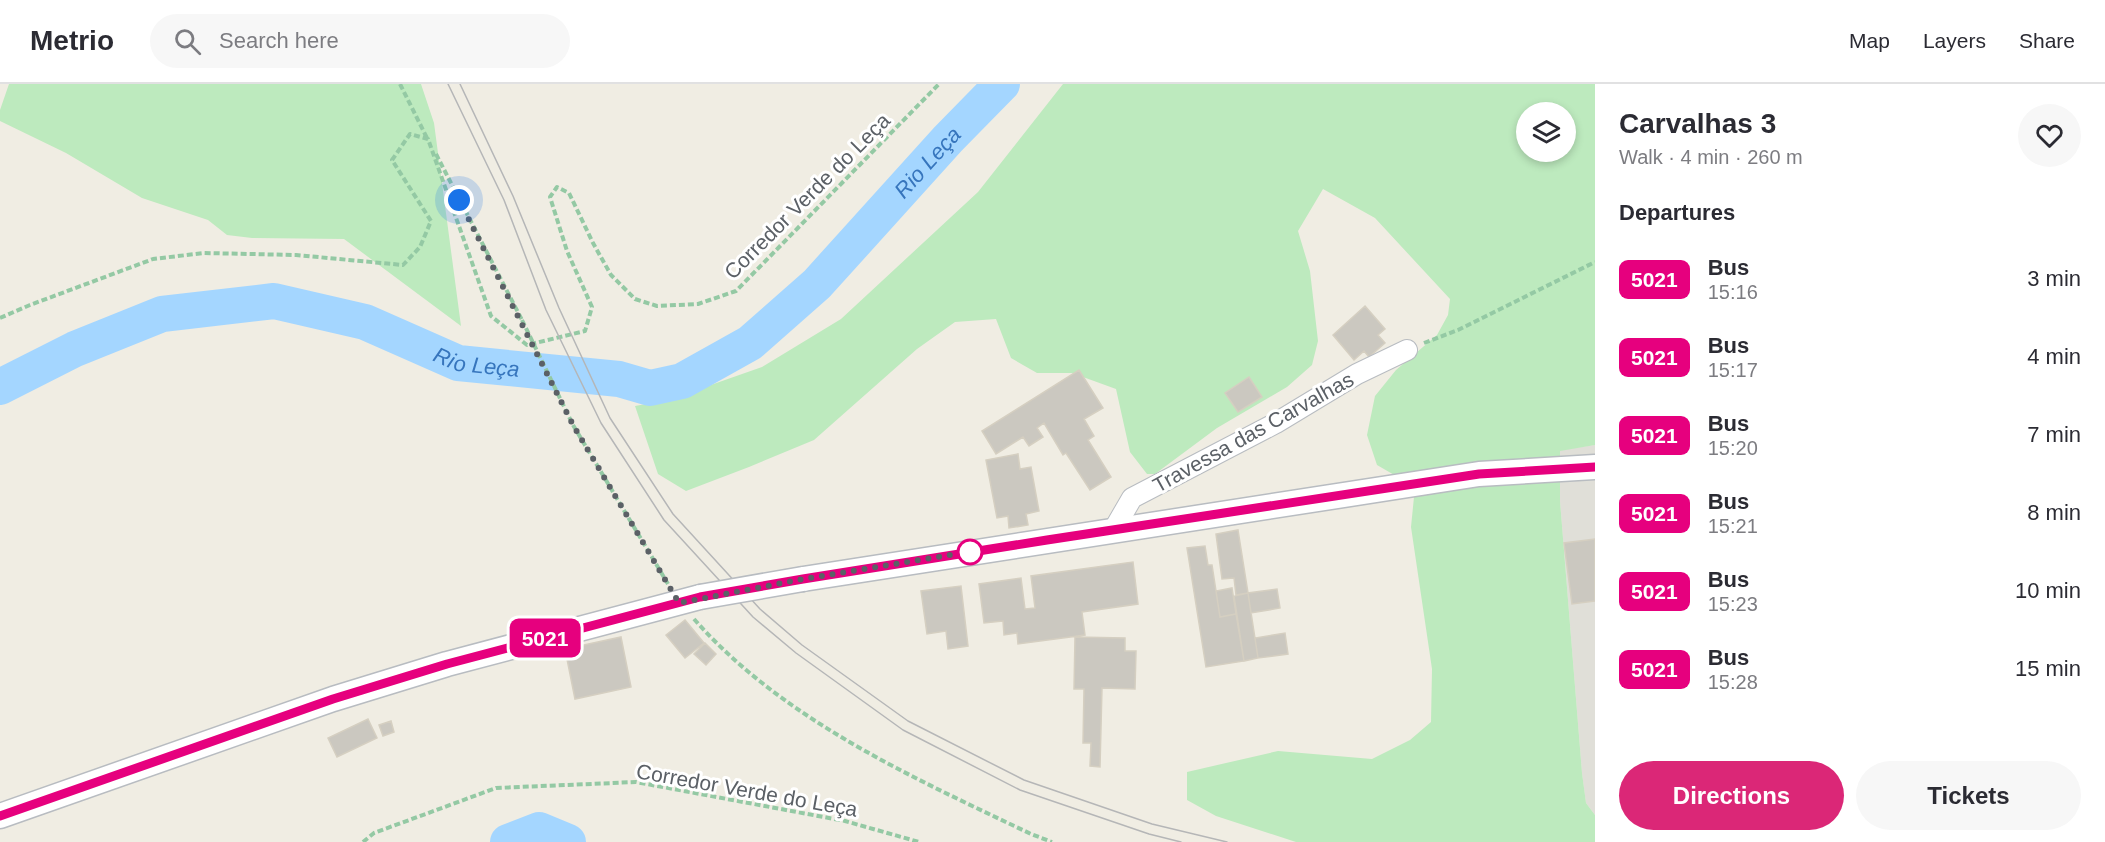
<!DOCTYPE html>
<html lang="en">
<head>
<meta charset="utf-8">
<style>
	:root { --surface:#fff; --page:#f7f7f7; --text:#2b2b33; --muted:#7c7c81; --line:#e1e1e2; --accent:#db2777 }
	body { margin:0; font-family:Arial,sans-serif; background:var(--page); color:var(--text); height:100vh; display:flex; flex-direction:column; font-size:22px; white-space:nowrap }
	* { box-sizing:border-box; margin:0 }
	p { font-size:20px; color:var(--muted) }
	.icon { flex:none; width:33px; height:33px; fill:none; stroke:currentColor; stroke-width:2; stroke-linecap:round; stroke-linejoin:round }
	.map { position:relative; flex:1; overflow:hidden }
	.panel { display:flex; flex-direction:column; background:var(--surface); width:510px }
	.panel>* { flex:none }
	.badge { padding:0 12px; border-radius:9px; font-size:21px; line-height:39px }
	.controls { position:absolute; left:1516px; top:18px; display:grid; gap:12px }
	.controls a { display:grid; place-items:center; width:60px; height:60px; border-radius:50%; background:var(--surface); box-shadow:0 3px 9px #0003; font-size:30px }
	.you { position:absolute; width:30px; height:30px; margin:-15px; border:4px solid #fff; border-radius:50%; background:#1a73e8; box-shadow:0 0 0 9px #1a73e833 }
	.map>.badge { position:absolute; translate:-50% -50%; box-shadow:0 0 0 3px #fff }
	h2 { padding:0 24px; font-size:22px; line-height:54px }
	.round { display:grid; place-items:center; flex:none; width:63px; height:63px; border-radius:32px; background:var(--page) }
	.headline { display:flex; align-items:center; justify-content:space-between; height:102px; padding:0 24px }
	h1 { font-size:28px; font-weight:700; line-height:45px }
	.primary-button { display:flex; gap:12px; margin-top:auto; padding:12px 24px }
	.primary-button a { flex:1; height:69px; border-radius:36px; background:var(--accent); color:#fff; font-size:24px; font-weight:700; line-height:69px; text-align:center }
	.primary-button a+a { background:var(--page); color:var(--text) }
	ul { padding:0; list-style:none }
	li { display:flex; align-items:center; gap:18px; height:78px; padding:0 24px }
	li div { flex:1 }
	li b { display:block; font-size:22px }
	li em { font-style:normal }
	li .badge { min-width:66px; font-weight:700; text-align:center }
	header { display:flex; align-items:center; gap:36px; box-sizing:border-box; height:84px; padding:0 30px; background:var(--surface); border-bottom:2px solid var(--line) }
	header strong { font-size:28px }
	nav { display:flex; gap:33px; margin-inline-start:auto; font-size:21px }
	.search { width:420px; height:54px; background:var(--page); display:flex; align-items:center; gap:15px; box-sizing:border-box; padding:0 21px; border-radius:33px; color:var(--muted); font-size:22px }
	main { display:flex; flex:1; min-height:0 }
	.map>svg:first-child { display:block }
	.industrial { fill:#e0dfd8 }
	.green { fill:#bdeabe; fill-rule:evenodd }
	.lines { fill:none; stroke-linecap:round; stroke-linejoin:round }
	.river { stroke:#a4d6ff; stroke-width:36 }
	.building { fill:#cbc8c0; stroke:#d5cfc1; stroke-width:1.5 }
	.minor-casing { stroke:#b8bcc1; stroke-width:22 }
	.tertiary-casing { stroke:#b8bcc1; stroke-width:27 }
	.path { stroke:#94c9a4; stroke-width:4; stroke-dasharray:6 3; stroke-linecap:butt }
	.minor { stroke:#fff; stroke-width:20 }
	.tertiary { stroke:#fff; stroke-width:24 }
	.tram { stroke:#b5b6b7; stroke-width:1.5 }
	.tertiary-bridge-casing { stroke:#b8bcc1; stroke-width:27; stroke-linecap:butt }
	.path-bridge { stroke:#94c9a4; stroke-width:4; stroke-dasharray:6 3; stroke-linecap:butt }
	.tertiary-bridge { stroke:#fff; stroke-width:24 }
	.line-casing { stroke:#fff; stroke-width:14 }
	.line { stroke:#e6007e; stroke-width:9 }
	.walk { stroke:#5b6066; stroke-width:6; stroke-dasharray:0 10.8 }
	.stop-dot { fill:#fff; stroke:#e6007e; stroke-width:3 }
	.labels { text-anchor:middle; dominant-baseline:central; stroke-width:6; stroke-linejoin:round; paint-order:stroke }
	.street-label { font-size:21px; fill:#5b6066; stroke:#fff }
	.water-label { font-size:22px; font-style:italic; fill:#3675bd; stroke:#fff }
</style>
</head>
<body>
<header>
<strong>Metrio</strong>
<div class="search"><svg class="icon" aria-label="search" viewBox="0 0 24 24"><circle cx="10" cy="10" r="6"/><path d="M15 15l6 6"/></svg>Search here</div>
<nav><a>Map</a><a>Layers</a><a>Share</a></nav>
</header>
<main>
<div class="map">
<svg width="1595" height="758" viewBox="0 0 1595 758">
	<rect width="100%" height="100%" fill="#f0ede3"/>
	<path class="industrial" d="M1595 361V731L1586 719 1582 689 1560 417V366Z"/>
	<path class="green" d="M9 0H421L434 39 461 242 344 155 252 154 227 151 208 136 142 114 66 69 0 37V26Z
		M1063 0H1595V361L1560 367V417L1582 689 1586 719 1595 731V758H1296L1216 732 1187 716V688L1278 667 1372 675 1410 656 1431 638 1432 585 1411 443 1415 403 1377 381 1367 351 1375 312 1396 286 1437 251 1448 231 1450 215 1375 134 1323 105 1298 147 1310 187 1318 257 1312 281 1287 303 1217 344 1155 390H1147L1130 368 1116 305 1072 289H1037L1011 274 996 235 955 238 917 265 814 356 749 383 686 407 658 390 635 322 668 316 762 283 841 235 978 108ZM1527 28H1566V68H1527Z"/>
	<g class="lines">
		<g class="river">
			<path id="s1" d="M0 303 75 265 162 230 274 217 365 238 458 279 619 295 650 304 682 297 750 259 817 200 948 55 1002 0"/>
			<path d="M508 758 539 746 568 758"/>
		</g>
	</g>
	<path class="building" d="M1365 222 1385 245 1378 251 1385 259 1369 273 1364 267 1354 276 1333 251Z
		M1079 286 1103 324 1084 335 1094 352 1088 356 1111 393 1090 406 1066 369 1063 371 1044 339 1037 344 1043 353 1029 362 1023 353 996 370 982 347Z
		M1249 293 1262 313 1238 328 1225 309Z
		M1018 370 1020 385 1031 383 1039 427 1026 430 1028 441 1009 444 1008 432 997 434 986 376Z
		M1238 446 1248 509 1236 511 1234 494 1222 495 1216 450Z
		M1595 455V517L1572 520 1564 459Z
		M1205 462 1208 481H1212L1220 533 1236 530 1244 577 1206 583 1187 464Z
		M1133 478 1138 520 1082 528 1085 551 1018 560 1017 549 1004 551 1003 537 984 539 979 500 1021 494 1025 525 1035 524 1031 492Z
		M961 502 968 562 948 565 946 547 927 550 921 507Z
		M1232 504 1236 530 1220 533 1216 507Z
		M1277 505 1280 524 1251 529 1248 509Z
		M1248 509 1258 574 1244 577 1234 512Z
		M685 536 704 559 685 574 666 551Z
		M1285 549 1288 570 1258 574 1255 554Z
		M621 553 631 603 575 615 565 565Z
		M1075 553 1125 554V567H1136L1135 605 1102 604 1100 683 1090 682 1091 659H1083L1084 605H1074Z
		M705 559 716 570 706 581 694 570Z
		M368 635 377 654 337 673 328 654Z
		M391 637 394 648 383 652 379 641Z"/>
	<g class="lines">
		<defs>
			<path id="minor" d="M1114 445 1132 414 1276 339 1357 290 1407 266"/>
			<path id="tertiary" d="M803 495 1479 390 1595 383
				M0 732 333 615 447 580 700 513"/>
		</defs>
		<use href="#minor" class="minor-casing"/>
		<use href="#tertiary" class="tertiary-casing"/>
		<path class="path" d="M400 0 428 56
			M436 70 522 236
			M0 234 30 221 153 175 204 169 296 171 403 181 420 163 431 137 392 76 410 50 428 55 491 232 527 261 585 247 592 223 567 167 550 113 557 103 569 109 593 159 611 191 635 215 657 222 698 220 736 207 939 0
			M1424 259 1458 246 1595 178
			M573 341 668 500
			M694 535C783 636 912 693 1031 750L1052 758
			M363 758 374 749 496 704 636 698 845 737 919 758"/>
		<use href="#minor" class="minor"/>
		<use href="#tertiary" class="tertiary"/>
		<path class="tram" d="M448 0 504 116 546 226 601 339 664 436 753 533 796 569 903 646 1020 706 1149 750 1181 758
			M460 0 513 112 559 224 610 334 673 430 760 525 802 561 908 637 1024 696 1152 740 1227 758"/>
		<defs>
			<path id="tertiary-bridge" d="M700 513 803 495"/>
		</defs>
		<use href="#tertiary-bridge" class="tertiary-bridge-casing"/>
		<path class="path-bridge" d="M522 236 573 341"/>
		<use href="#tertiary-bridge" class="tertiary-bridge"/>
	</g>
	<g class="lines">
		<defs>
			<path id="line" d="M0 732 333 615 447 580 700 513 803 495 1047 456 1479 390 1595 383"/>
		</defs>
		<use href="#line" class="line-casing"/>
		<use href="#line" class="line"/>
		<path class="walk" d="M459 116 573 341 679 519 803 495 980 466 970 468"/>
	</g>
	<circle class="stop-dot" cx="970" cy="468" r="12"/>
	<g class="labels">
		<g class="street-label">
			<text transform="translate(807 112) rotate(-45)">Corredor Verde do Leça</text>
			<text transform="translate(1253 348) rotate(-29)">Travessa das Carvalhas</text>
			<text transform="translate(747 706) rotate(10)">Corredor Verde do Leça</text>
		</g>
		<g class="water-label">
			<text stroke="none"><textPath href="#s1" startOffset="1044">Rio Leça</textPath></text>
			<text stroke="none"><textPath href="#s1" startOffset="504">Rio Leça</textPath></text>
		</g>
	</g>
</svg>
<div class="controls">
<a><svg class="icon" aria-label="layers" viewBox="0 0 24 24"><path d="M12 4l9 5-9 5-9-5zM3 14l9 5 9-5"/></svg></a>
</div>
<div class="you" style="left:459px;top:116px"></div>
<b class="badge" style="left:545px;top:554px;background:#e6007e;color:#fff">5021</b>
</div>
<section class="panel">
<div class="headline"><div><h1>Carvalhas 3</h1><p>Walk · 4 min · 260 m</p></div><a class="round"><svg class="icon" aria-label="heart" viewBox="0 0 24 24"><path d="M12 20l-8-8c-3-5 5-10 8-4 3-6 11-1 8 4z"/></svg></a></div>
<h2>Departures</h2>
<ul>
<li><span class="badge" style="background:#e6007e;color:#fff">5021</span><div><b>Bus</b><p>15:16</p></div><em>3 min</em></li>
<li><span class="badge" style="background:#e6007e;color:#fff">5021</span><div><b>Bus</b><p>15:17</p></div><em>4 min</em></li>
<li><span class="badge" style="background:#e6007e;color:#fff">5021</span><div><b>Bus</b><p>15:20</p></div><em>7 min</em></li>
<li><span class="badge" style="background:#e6007e;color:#fff">5021</span><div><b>Bus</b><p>15:21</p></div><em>8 min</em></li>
<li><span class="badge" style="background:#e6007e;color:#fff">5021</span><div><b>Bus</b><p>15:23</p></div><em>10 min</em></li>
<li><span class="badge" style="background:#e6007e;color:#fff">5021</span><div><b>Bus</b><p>15:28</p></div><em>15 min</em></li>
</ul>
<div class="primary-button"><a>Directions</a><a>Tickets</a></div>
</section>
</main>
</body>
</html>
